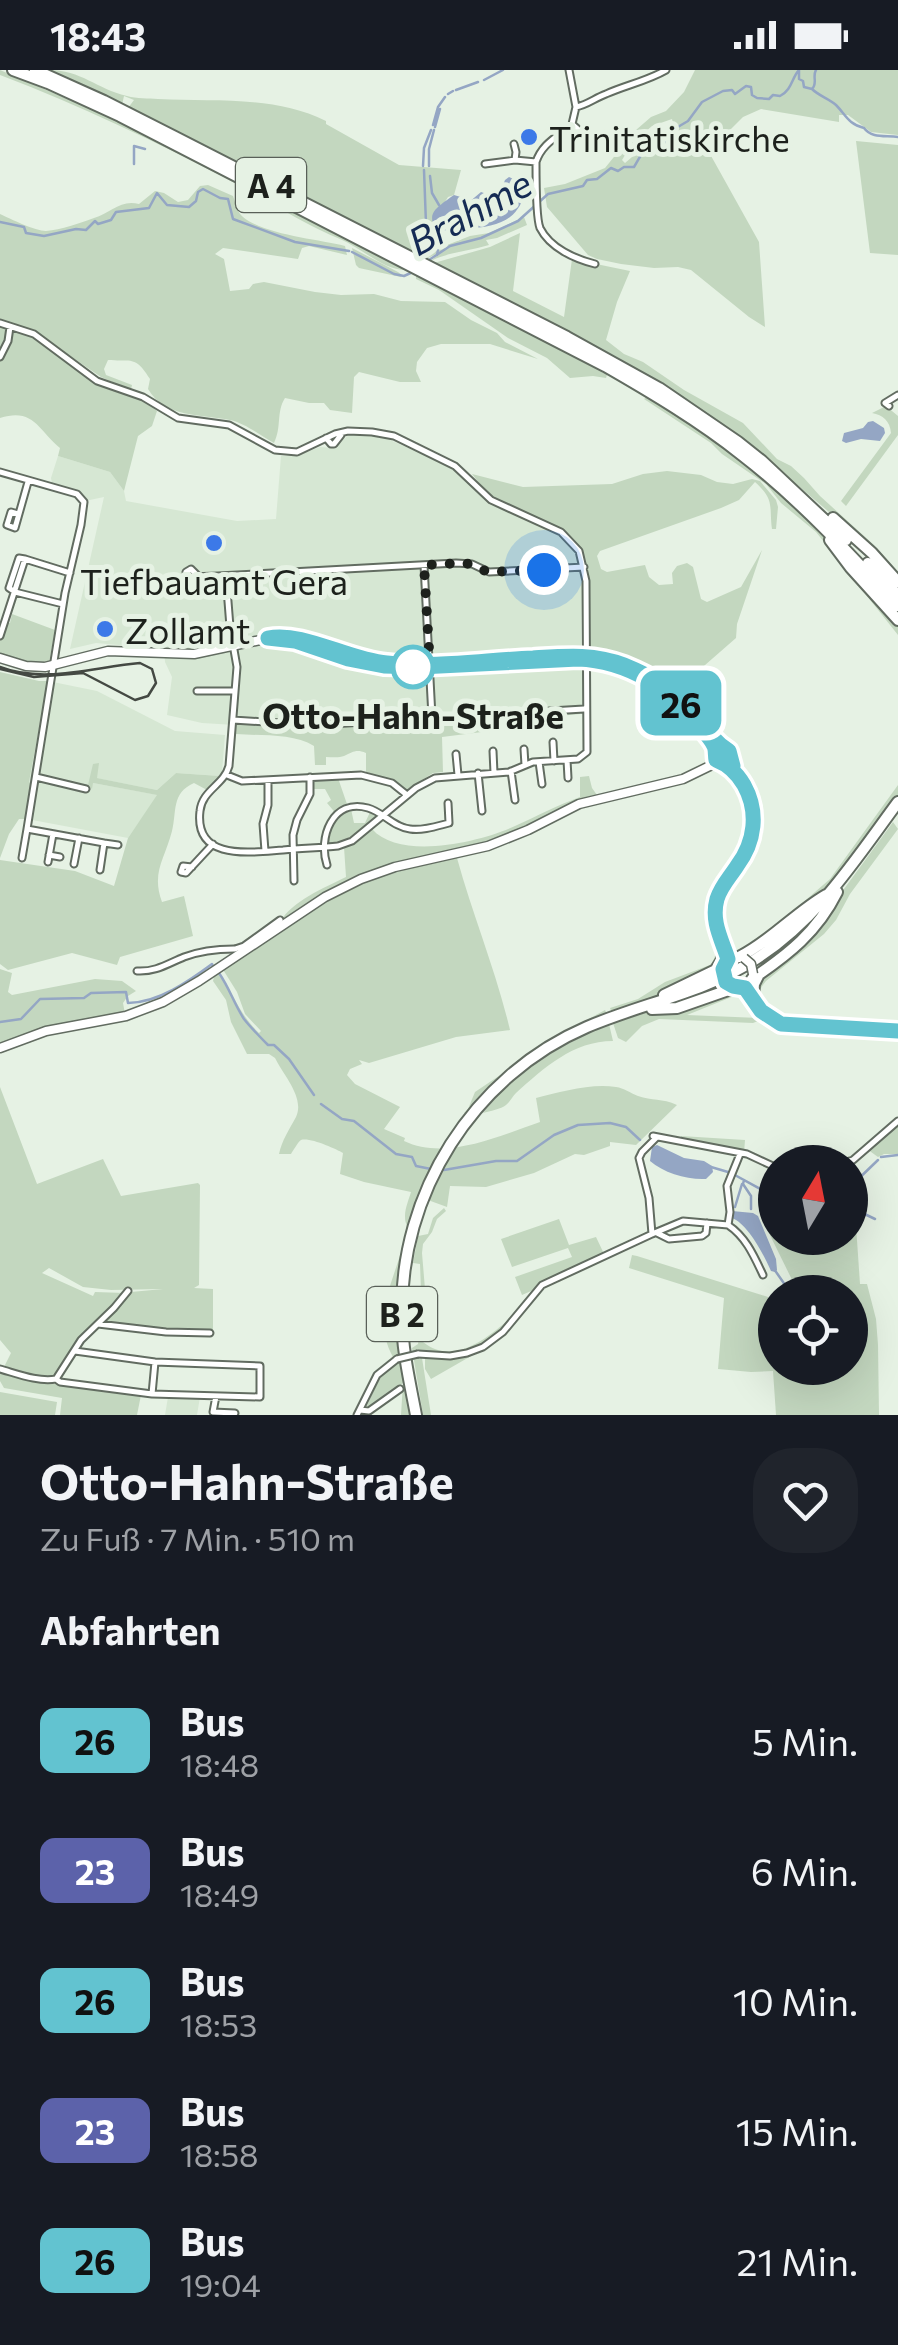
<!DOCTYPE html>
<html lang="de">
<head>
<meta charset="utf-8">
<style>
	:root { --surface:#171b24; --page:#20242c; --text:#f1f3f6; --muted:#9ea1a6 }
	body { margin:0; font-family:Commissioner,sans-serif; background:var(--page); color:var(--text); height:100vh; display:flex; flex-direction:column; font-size:38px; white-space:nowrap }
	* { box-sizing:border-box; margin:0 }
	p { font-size:32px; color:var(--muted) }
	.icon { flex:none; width:55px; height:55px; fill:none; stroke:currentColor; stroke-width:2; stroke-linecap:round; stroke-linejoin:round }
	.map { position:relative; height:1345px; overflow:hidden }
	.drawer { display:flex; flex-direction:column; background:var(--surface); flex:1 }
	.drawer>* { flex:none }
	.badge { padding:0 20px; border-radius:15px; font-size:35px; line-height:65px }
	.needle { width:65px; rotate:10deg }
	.controls { position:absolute; left:758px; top:1075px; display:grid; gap:20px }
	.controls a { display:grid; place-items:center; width:110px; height:110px; border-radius:50%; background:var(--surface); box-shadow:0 10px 40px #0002; font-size:50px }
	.you { position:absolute; width:50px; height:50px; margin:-25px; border:8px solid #fff; border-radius:50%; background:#1a73e8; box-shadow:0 0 0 15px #1a73e833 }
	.map>.badge { position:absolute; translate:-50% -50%; box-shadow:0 0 0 5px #fff }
	h2 { padding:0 40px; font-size:38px; line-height:90px }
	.round { display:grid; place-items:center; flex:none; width:105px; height:105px; border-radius:40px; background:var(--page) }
	.head { display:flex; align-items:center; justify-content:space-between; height:170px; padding:0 40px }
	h1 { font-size:48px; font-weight:700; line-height:75px }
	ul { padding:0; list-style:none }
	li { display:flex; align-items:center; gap:30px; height:130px; padding:0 40px }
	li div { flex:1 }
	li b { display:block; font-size:38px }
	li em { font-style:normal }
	li .badge { min-width:110px; font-weight:700; text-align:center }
	.status { display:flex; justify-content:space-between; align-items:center; height:70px; padding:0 50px; background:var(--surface); direction:ltr }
	.status svg { height:28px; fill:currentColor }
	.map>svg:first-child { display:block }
	.built { fill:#d6e7d3 }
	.green { fill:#c3d7bf; fill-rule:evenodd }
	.water { fill:#94a6c4 }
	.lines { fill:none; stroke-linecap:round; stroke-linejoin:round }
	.stream { stroke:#94a6c4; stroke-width:2.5 }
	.minor-casing { stroke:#626c61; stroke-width:9 }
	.major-casing { stroke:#626c61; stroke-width:11 }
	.highway-casing { stroke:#626c61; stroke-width:14 }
	.minor { stroke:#fff; stroke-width:5 }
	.major { stroke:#fff; stroke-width:8 }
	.highway { stroke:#fff; stroke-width:10 }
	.tram { stroke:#444943; stroke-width:2.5 }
	.minor-bridge-casing { stroke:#626c61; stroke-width:9; stroke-linecap:butt }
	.major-bridge-casing { stroke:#626c61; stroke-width:11; stroke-linecap:butt }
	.minor-bridge { stroke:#fff; stroke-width:5 }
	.major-bridge { stroke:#fff; stroke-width:8 }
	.line-casing { stroke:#fff; stroke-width:22 }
	.line { stroke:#62c3d0; stroke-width:15 }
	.walk { stroke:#1d211c; stroke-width:10; stroke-dasharray:0 18 }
	.poi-dot { fill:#3c79e8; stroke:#e6f2e4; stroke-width:4 }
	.stop-dot { fill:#fff; stroke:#62c3d0; stroke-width:5 }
	.labels { text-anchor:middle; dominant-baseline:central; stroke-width:10; stroke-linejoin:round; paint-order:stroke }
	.shield { fill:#e6f2e4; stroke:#596058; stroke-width:2.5 }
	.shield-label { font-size:32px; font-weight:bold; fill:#1d211c }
	.poi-label { font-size:35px; fill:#1d211c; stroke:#e6f2e4; text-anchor:start }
	.stop-label { font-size:35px; font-weight:bold; fill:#1d211c; stroke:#e6f2e4 }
	.water-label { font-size:38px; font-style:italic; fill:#152b54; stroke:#e6f2e4 }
</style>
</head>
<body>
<div class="status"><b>18:43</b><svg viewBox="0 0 49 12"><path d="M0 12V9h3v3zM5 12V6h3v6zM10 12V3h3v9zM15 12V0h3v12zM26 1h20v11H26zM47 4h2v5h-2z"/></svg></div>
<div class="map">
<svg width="898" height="1345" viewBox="0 0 898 1345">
	<rect width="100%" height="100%" fill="#e6f2e4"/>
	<path class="built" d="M350 364 381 366 447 395 459 403 490 434 563 466 573 478 582 504 581 576 588 641 314 657 241 653 235 655 202 653 167 645 172 607 165 592 164 579 96 573 70 579 104 427 85 431 78 422 52 414 51 408 58 386 110 402 124 421 126 431 237 451 276 449 281 386H296L320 377 333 378Z
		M48 611 97 621 175 661 225 665 222 702 220 706 176 703 157 720 96 708 93 713 158 725 128 768 27 749 29 712Z
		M168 1327H200L197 1345H165Z"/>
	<path class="green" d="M0 0 107 46 409 200C385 202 362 178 340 169 302 153 267 130 231 111 157 72 79 35 0 5Z
		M47 0C83 0 96 19 127 26 137 29 148 28 158 29 214 32 274 25 326 51V54L399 95 461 100 454 125 448 127 432 153 442 177 470 166 489 163 524 147 527 155 497 168 486 170 489 175C470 181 448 182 431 191L440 183 436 181V184L426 189 128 38 134 30 124 26 122 35Z
		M695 0H898V65L871 62 848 45H839V52L761 39 743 47 715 75 704 63 690 72 710 84 759 172 765 257 749 247 691 200 678 197 654 198 621 194 597 189 588 185 547 137 544 118 565 114 605 98 626 72H633L622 90 625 93 645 76 665 67 666 61 673 53 672 49 652 56 644 63 636 60 651 47 666 41 684 22Z
		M856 71 898 75V185L870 183Z
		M208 115 233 126C236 134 237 142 243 147 265 165 317 169 345 176L347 185 309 176 302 178 298 189 223 178 215 184 224 189 230 221 249 219 253 214 264 212 315 222 341 225 374 224 401 231 445 232 471 250 497 263 505 272 538 289 490 274H441L427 278 417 292 416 301 421 312H400L359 302 354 307 352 343 330 340 324 333H309L285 328C276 342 282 357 274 373 261 366 245 353 230 350 201 344 165 348 148 319L150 309C135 285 132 292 108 290L104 299 106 305 132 315 131 320 101 307 35 262 0 250V144C11 149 35 161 46 161 61 160 80 153 94 148 110 143 121 129 139 134L155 121 164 123 178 132 188 130 200 116Z
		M520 163 513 221 564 247 572 189 630 201 617 232 606 270 624 284 643 292 684 320 743 353 777 389 791 396 804 408 820 426 874 475 898 502V508L849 459 776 397 698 338 617 287 434 193 490 177Z
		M352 178 398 202 402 205 401 207 359 198 356 195Z
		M416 204 608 302 606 308 593 306 570 308 547 288 508 268 439 220 416 209Z
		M0 256 33 266 95 313 143 329 157 341 152 356 138 366 124 421 110 402 58 386 60 378C39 361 34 337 0 348Z
		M648 326C707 362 766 403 813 454 843 486 869 521 898 554V565L816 462 781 433 766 414 722 384 711 373 644 329Z
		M886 336 898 346V365L846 436 841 431 891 363C890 351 883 345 872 343Z
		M667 401 701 405 717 412 733 414 752 409 760 411 776 430 778 437 776 459H772C769 436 775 430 755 412L739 430 721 438 600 481 597 486 601 499 607 502 645 495 649 507 659 515 673 514 672 503 677 496 687 493 693 497 701 529 707 532 741 517 762 480 737 554 736 568 681 616 671 611H660L635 596 590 582 589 509 585 488 574 470 557 457 490 427 472 404 523 417 612 414 643 404Z
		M12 544 55 560 49 593 22 592 0 585V569L7 553H10Z
		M0 602 39 611H48L29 712 32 715 27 749H19L9 764 0 788Z
		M580 642V644L538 648 537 655 442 667 443 702 433 703 405 721 391 710 366 702V683C356 679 353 682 344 686 339 688 332 687 326 687V695H315L314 676C293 663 261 666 236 664L235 655 241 653 314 657Z
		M99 693 97 708 157 720 176 703 220 706 219 710 207 720 194 713C171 723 177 742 172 761 165 789 151 802 162 832L184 826 193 866 120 887 117 895 72 883 8 900 0 894V790L75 801 114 816 128 768 157 725 93 713 92 719 88 715 93 694Z
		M589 706 592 718 597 725 495 770 412 790 316 828 280 852C292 831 324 818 346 807L344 777 372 759C400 791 481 772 515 756 537 746 558 735 580 727V707Z
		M338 708 348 737 351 739 354 753H365L371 740 379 745 350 770 328 776 325 773 327 761 338 746 327 733 331 730 325 719H313V710Z
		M898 715V730L842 806 770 866 736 885 733 884C701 842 727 814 750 777L753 778 751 783C737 807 714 828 722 859 724 866 731 874 734 881L741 880 770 861 830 809Z
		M893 752 898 759 850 824 836 850 824 864 766 911C723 959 878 957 898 959L785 952C767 946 753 933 756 913L826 851 844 819Z
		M743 774 746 776C730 800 712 827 714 857 715 877 722 872 716 896L653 931 613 945 610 938 638 929 665 912 710 895C723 881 709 866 709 849 709 818 729 799 743 774Z
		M457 788C473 846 496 901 510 960L456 967 369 993 359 990 362 994 350 999 347 1005 355 1014 400 1037 384 1059 405 1068 404 1071C446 1091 499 1066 540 1052L536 1028C560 1022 591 1013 616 1017 624 1018 630 1023 638 1026 652 1031 662 1028 677 1035L636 1075 610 1072V1076L584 1085 575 1084 534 1103 486 1117 450 1116 447 1137 417 1126 416 1129 419 1131 414 1142 401 1284 393 1287C369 1244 399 1203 406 1162 408 1150 405 1157 405 1146 405 1138 409 1129 411 1122L364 1112 340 1104 343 1083C336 1079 310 1067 301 1070 298 1072 293 1081 291 1084H279C282 1070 289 1060 296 1047 305 1028 284 1006 275 988L269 984H247L231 952 226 930 213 911 215 903 218 901C234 924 239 944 259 963L261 961 245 944 237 922 222 898 315 836 351 817 403 800Z
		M0 899 12 903 8 922 12 925 95 909 122 911 136 921 128 926 123 933 125 944 0 975Z
		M739 919 746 922 764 947 763 949 753 953 659 949 642 956 626 972 618 968 613 953 648 942ZM739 924 746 928 759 948 687 945Z
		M605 940 608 946 560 967 469 1043H464L468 1039 475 1022 563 963Z
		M609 954 613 971C573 971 544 998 516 1023 512 1027 510 1032 506 1035 501 1039 490 1041 483 1043 515 1001 562 974 609 954Z
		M0 1017 37 1114 103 1089 121 1126 198 1113 200 1115 199 1215 194 1218 213 1219V1261L103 1254 131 1222 163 1219 111 1220 83 1217 49 1198 42 1203 93 1226 95 1222 125 1223 88 1261 57 1305 50 1310 3 1299 11 1283 0 1270Z
		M898 1054V1084H884L878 1087 867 1079Z
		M681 1066 745 1070 744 1083 680 1070Z
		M444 1138 446 1141 437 1149 432 1162 423 1174 422 1183 426 1231 423 1272C456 1299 495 1262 519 1240 487 1278 465 1286 416 1281L417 1287 422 1288 431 1345H423L412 1278 418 1274 422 1247 420 1194 413 1193 418 1166 428 1164 433 1148Z
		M850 1141H855L860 1214H867L876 1249 878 1275 879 1345H776L773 1301 751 1302 718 1299 724 1228 629 1198 632 1185 637 1186 768 1227 775 1237V1298H850V1222H798L767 1159 775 1158V1168H850Z
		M559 1149 569 1175 596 1167 606 1188 522 1225 515 1207 572 1187 568 1178 512 1197 501 1169Z
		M515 1254 499 1270 431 1309 425 1299V1287C469 1288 483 1280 515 1254Z
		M403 1291 414 1345H401L403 1313 369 1339 366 1338C376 1317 380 1299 403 1291Z
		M3 1301 49 1313 141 1325 137 1345H60L62 1328 4 1318 0 1311V1302Z
		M0 1322 57 1332 55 1345H0Z"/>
	<path class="water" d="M509 107C530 114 525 135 510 147 500 155 482 158 469 158L468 133 481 122 498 128 505 110Z
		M454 125 464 128 467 131 464 158 459 162 436 160C428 145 433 141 444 132 448 130 450 127 454 125Z
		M873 351 884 358 885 363 880 371 861 369 846 373 842 371 844 363 863 358 868 352Z
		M657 1075 684 1088 704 1091 712 1096 713 1102 706 1109C687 1110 664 1103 650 1091L652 1077Z
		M732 1141 753 1143 758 1146 776 1189 777 1200 775 1202 771 1201C764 1185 748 1154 732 1148Z"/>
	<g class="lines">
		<path class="stream" d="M799 0V9L803 11 804 17 812 19C818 14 812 6 816 0
			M484 10 503 0
			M812 19C819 26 828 28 836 35 846 45 848 54 864 58 872 69 886 65 898 67
			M456 20 478 12
			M448 24 453 21
			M433 55 438 37 445 27
			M435 57 440 39
			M134 94V76L145 79
			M423 96 424 78 431 60
			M429 96V79L434 60
			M424 100 426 154 439 173 437 185
			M430 106 432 123 439 135
			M0 152 24 157 26 163 44 166 76 159 86 160 95 151 98 154 111 150 116 142 149 138 157 123 167 135 189 137 196 131 198 122 203 119 220 128 228 129 233 149 295 172 349 181
			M352 182 394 204 404 206 415 201
			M429 190 450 176 481 168 518 151 548 124 583 116 587 110 597 109 611 98 618 101 624 97H634C644 81 640 80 662 76L671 61 688 51 702 32 723 21 732 20 735 24 746 16 751 17 752 25 757 28 769 29 773 25 780 26C792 20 792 7 799 0
			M219 903C230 919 234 934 244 949 251 958 260 967 268 975H274L289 989 314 1025
			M0 952 21 949 40 929 84 928 91 923 126 922 128 933C158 933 189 911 212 894L213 896
			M321 1034 342 1049 354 1051 396 1084 412 1087 416 1096 431 1099
			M881 1087 898 1085
			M711 1097 728 1102
			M444 1100 496 1091H517L554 1065 578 1055 610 1053 626 1057 640 1070
			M733 1104 775 1127
			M744 1110 743 1114 751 1126V1139
			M850 1117 878 1090
			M735 1137 742 1114
			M850 1137 875 1149
			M774 1199 790 1222"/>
		<defs>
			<path id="minor" d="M569 0 576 37C587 35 595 28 606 24 626 15 647 11 666 0
				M576 37 572 54C559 66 542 73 536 92 536 105 536 148 540 158 550 178 575 189 595 194
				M572 54C588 69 602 75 621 62
				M514 74 516 82 515 90
				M485 94 515 90 536 92
				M0 253 34 264 97 311 143 327 178 348 229 355 275 380 297 382 335 364 348 361 372 362 394 366 455 396 491 430 561 462 579 481 586 511 587 682 578 689 533 692 509 702 435 708 416 718 352 771 338 776C320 778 302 778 283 780 252 782 194 792 200 741 202 720 224 715 229 696L237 597 230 557 226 506
				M0 287 8 271 10 257
				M889 336 885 333 898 325
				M326 368 331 374H334L341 365V363
				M0 402 77 424 84 432 81 455 65 523 27 759 104 773 100 800
				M18 444 11 442 7 455 15 458 28 412
				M25 489 70 503
				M424 495 432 647
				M198 506 191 499 186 502 189 507 218 506 456 493 472 494 489 502 584 497
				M15 522 63 534
				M15 522 9 518 19 488 25 489
				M0 566 25 489
				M197 621H235
				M233 650 313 655 584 639
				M553 672 554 691
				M524 679 525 695
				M493 681 494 703
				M456 684 458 705
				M567 690 568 708
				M539 692 542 714
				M511 701 515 730
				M478 703 482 741
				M227 705 242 711 361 705 392 713 407 725
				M36 707 86 719
				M104 773 118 775
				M265 781 263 754 268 735V710
				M49 785 60 787
				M22 788 27 759
				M48 792 53 764
				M74 794 79 768
				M327 795C318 768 332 728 368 738 383 742 393 757 410 759 423 761 437 756 449 753L448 733
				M192 797 183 796 181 802 186 803 213 774
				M294 811 293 765 297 750 310 724V707
				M235 879 244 876 280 850
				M137 901C156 902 167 894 184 887 200 881 217 879 234 879
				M741 917 745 918 761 941 781 954 898 961
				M653 1066 747 1084 775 1097
				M846 1092 853 1090 898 1051
				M728 1155C746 1167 754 1186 763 1205
				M657 1163 669 1169 702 1166 706 1163 707 1153
				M652 1164 649 1128 639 1088 642 1082 656 1068
				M98 1254 166 1262 210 1263
				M418 1284 450 1286 467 1283 483 1277 503 1262 542 1215 652 1164 683 1151 728 1155 730 1142 727 1116 740 1084
				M0 1299C18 1304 38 1312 56 1309L81 1270 114 1238 128 1221
				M56 1309 60 1312 152 1324 260 1327V1296L155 1292 75 1281
				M152 1324 155 1292
				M216 1326 213 1342 235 1343
				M360 1340 369 1341 400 1319
				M357 1345 377 1305 397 1289"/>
			<path id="major" d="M0 588 26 596 45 597 108 581 194 584 279 566 303 570 368 591 399 594 577 586 608 590 632 598 676 624 688 635 718 674 722 677
				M714 685a8 8 0 1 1 16 0a8 8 0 1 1-16 0Z
				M728 891 716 855V833L725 811 746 782 753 754 749 726 729 689
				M0 978 46 961 126 946 163 932 199 911 325 827 361 809 395 797 488 776 528 760 579 734 683 709 718 692"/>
			<path id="highway" d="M13 0 48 13 120 46 605 296C652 323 699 351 742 385 799 429 849 483 898 536
				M35 0 104 31 175 67 567 267 659 318 738 372 762 391 846 470
				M833 448 872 483 898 512
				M830 470 851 498 898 550
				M868 493 898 525
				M739 887C771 871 795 843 826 825
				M717 898 722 890 724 877
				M752 909C789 884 817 862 837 822
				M664 925 724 896
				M753 928 754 914 759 904
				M652 939 677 938 737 917
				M416 1345C410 1313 402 1280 402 1247 399 1124 473 1006 587 957 643 933 704 923 756 889 818 849 855 790 898 732"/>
		</defs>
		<use href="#minor" class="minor-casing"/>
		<use href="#major" class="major-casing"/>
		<use href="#highway" class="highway-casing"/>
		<use href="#minor" class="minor"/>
		<use href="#major" class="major"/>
		<use href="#highway" class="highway"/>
		<path class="tram" d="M0 597C44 614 94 597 140 593L152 599 156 613 148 626 135 630 83 603 34 607 0 599"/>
		<defs>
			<path id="minor-bridge" d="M397 1289 418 1284"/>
			<path id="major-bridge" d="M744 888 751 894 753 904
				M723 899 725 909 733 916"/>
		</defs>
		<use href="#minor-bridge" class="minor-bridge-casing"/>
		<use href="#major-bridge" class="major-bridge-casing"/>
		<use href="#minor-bridge" class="minor-bridge"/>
		<use href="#major-bridge" class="major-bridge"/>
	</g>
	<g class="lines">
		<defs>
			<path id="line" d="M733 696 729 681C711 670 702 652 689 636 673 618 646 604 624 595 594 583 564 586 533 588 485 590 435 598 387 593 348 590 304 561 268 568L295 571 348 589 384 596 420 597 578 589C627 591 671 618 699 656 704 662 711 669 714 676 716 680 715 686 716 690 729 695 737 703 744 715 759 742 755 772 737 796 730 807 721 816 717 829 711 851 721 868 728 889L723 899 726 912 733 916 745 918 761 941 781 954 898 961"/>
		</defs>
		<use href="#line" class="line-casing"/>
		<use href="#line" class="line"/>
		<path class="walk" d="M413 597 430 596 424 495 466 493 488 502 544 500"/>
	</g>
	<g class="poi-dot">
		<circle cx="529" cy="67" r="10"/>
		<circle cx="214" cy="473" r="10"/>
		<circle cx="105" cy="559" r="10"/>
	</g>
	<circle class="stop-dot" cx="413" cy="597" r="20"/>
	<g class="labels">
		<g class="shield">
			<rect x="236" y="88" width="70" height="54" rx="8"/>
			<rect x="367" y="1217" width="70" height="54" rx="8"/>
		</g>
		<g class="shield-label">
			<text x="271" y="115">A 4</text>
			<text x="402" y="1244">B 2</text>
		</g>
		<g class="poi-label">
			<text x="549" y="67">Trinitatiskirche</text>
			<text x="214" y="510" text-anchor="middle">Tiefbauamt Gera</text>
			<text x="125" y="559">Zollamt</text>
		</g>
		<g class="stop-label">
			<text x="413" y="644">Otto-Hahn-Straße</text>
		</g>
		<g class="water-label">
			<text transform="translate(469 141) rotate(-29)">Brahme</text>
		</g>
	</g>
</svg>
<div class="controls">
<a><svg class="needle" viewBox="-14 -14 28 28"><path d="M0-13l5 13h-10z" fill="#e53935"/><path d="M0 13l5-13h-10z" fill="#9ea1a6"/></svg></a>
<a><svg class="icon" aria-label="locate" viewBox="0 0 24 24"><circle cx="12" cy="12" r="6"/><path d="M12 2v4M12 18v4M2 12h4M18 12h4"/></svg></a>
</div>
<div class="you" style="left:544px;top:500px"></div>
<b class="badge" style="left:681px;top:633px;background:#62c3d0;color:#111">26</b>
</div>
<section class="drawer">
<div class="head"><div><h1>Otto-Hahn-Straße</h1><p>Zu Fuß · 7 Min. · 510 m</p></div><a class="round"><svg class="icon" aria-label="heart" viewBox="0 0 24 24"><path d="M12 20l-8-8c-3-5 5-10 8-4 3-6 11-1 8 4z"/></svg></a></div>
<h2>Abfahrten</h2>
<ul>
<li><span class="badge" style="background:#62c3d0;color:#111">26</span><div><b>Bus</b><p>18:48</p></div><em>5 Min.</em></li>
<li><span class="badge" style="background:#5c62aa;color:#fff">23</span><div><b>Bus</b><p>18:49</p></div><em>6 Min.</em></li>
<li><span class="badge" style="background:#62c3d0;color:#111">26</span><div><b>Bus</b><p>18:53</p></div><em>10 Min.</em></li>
<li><span class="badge" style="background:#5c62aa;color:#fff">23</span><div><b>Bus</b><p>18:58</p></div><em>15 Min.</em></li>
<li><span class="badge" style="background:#62c3d0;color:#111">26</span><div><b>Bus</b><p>19:04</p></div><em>21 Min.</em></li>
</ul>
</section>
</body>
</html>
